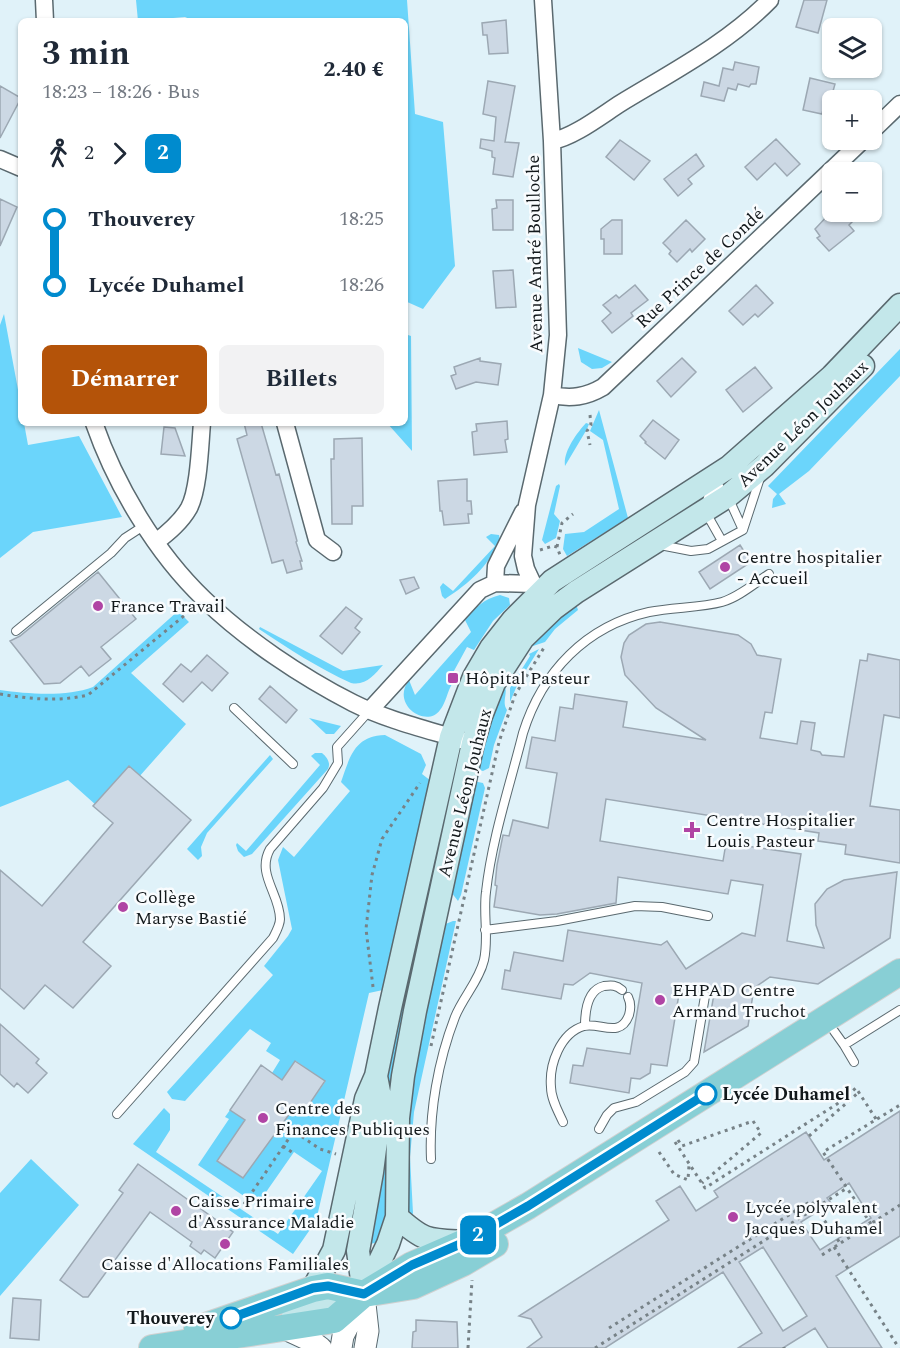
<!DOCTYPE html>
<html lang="fr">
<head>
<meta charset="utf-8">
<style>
	:root { --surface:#fff; --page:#f2f2f3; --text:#1f2937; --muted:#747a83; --accent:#b45309 }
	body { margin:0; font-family:Spectral,serif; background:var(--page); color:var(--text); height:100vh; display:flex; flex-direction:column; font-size:22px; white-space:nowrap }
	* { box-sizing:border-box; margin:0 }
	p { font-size:20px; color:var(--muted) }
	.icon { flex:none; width:33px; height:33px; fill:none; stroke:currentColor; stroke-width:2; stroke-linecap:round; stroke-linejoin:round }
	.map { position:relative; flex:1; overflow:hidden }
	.panel { position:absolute; left:18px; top:18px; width:390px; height:408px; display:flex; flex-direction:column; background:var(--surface); border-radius:9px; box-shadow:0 2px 4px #0004 }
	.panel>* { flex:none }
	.badge { padding:0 12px; border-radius:9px; font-size:21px; line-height:39px }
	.fabs { position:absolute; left:822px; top:18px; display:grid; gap:12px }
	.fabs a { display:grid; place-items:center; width:60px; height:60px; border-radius:9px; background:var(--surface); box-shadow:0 2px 4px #0004; font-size:30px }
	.map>.badge { position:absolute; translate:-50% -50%; box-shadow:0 0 0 3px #fff }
	.legs { display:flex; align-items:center; gap:9px; height:66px; padding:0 24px; font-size:20px }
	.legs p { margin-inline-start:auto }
	.summary { display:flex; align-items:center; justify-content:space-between; height:102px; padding:0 24px }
	h1 { font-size:33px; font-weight:700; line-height:45px }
	.button { display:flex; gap:12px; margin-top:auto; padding:12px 24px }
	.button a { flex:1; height:69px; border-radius:9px; background:var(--accent); color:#fff; font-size:24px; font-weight:700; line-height:69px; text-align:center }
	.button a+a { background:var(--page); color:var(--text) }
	ul { padding:0 24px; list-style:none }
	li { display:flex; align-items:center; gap:21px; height:66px; font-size:22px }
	li i { display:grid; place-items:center; width:9px; height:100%; margin:0 8px; background:currentColor }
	li i::after { content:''; width:15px; height:15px; margin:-8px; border:4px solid; border-radius:50%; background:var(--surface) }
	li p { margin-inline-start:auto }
	li:first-child i { background:linear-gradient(#0000 50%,currentColor 0) }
	li:last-child i { background:linear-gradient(currentColor 50%,#0000 0) }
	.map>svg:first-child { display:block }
	.green { fill:#6bd5fb }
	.building { fill:#ccd8e4; stroke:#9ca8b3; stroke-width:1.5; fill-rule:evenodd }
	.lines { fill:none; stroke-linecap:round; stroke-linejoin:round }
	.service-casing { stroke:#5a696f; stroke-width:10 }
	.minor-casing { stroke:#5a696f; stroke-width:19 }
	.tertiary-casing { stroke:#5a696f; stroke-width:23 }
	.secondary-casing { stroke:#5a696f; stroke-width:25 }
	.primary-casing { stroke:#d0d1d1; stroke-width:28 }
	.path { stroke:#778287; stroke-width:3; stroke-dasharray:3 4.5; stroke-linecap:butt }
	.service { stroke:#fff; stroke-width:8 }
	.minor { stroke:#fff; stroke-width:16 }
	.tertiary { stroke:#fff; stroke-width:21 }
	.secondary { stroke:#c3e7ea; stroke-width:22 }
	.primary { stroke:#88cfd5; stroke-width:26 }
	.line-1-casing { stroke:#fff; stroke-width:14 }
	.line-1 { stroke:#008bce; stroke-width:9 }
	.poi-dot { fill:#b044a4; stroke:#f9fcfe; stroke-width:2 }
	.stop-1-dot { fill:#fff; stroke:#008bce; stroke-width:3 }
	.labels { text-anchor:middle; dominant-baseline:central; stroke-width:5; stroke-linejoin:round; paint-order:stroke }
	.street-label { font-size:18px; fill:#12181b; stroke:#f9fcfe }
	.poi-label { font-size:18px; fill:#12181b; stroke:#f9fcfe; text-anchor:start }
	.stop-label { font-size:18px; font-weight:bold; fill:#12181b; stroke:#f9fcfe; text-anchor:start }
</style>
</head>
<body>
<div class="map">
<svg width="900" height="1348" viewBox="0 0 900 1348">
	<rect width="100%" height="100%" fill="#e0f2f9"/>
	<path class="green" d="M136 0H407L415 114 443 122 455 266 423 309 405 301V21H194L185 17 138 21Z
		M4 314 21 406V423H24L28 445 79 436 122 517 33 532 0 558V325Z
		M405 334 411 336 412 451 387 423H405Z
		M578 348 612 362 602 368 592 369 581 362Z
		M900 349V376L809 471 779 494 786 504 772 508 773 499 777 494 768 486Z
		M599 410 628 518 567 556 563 549 565 534 584 532 619 509 603 440 590 431Z
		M586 423 589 424 587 429 565 466C563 452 576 434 586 423Z
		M559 484 560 486 554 514 560 521 556 538 545 544 542 540 556 486Z
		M491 534 499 535 500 541C486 568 471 582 445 599L442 596 440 587 443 583 453 591 495 546 486 537Z
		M500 595 509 598 510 605 493 621 474 650 467 647 449 680 452 684C447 692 446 703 440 710 427 729 390 705 409 680L415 695 471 632 465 620C475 607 484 599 500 595Z
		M575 601 578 610 555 629 545 642 527 648Z
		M178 611 189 622 131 673 186 724 106 814 68 780 0 807V690C28 694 67 697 93 687Z
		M260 627 343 671 383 665C374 675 366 686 351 683 318 668 289 649 259 629Z
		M539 649 518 683 510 702V688L530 656 529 654Z
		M504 685C509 692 501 702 507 710L494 745 489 768 483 771 476 769 479 751Z
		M309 718 341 726 334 734H326Z
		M385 735 421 754 426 765 422 774 431 781 383 990 369 993 316 1221 293 1254 133 1144 164 1108 170 1114V1130L156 1152 278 1234 322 1171 294 1152 257 1205 198 1165 229 1119 225 1117 230 1110 245 1120 217 1161 243 1178 279 1126 281 1127 291 1108 302 1115 325 1082 296 1061 282 1080 272 1073 280 1060 266 1051 271 1043 250 1029 185 1101 172 1099 167 1092 273 975 264 966 288 936 292 929 278 860 283 847 294 857 350 791 341 782C350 757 354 736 385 735Z
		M315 753H322C327 757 331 763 328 769L252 854 244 857 238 851 236 845 237 843 246 851 320 765 311 756Z
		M270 755 273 759 207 833 201 847 202 856 198 860 187 849Z
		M449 774 458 776 389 1206 378 1242 367 1245 389 1057Z
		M473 781 483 783 485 788 461 895 458 901 451 892Z
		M453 921H456L414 1112 410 1157 413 1213 410 1220 405 1205 406 1099 443 925Z
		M31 1159 79 1205 0 1296V1193Z"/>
	<path class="building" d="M804 0H827L818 33 796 27Z
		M506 20 508 53 489 54 487 35H483L482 23Z
		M735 62 759 67 756 84H751L749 87 738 84 736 90 728 88 724 101 701 96 704 82 719 86 723 68 733 70Z
		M810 78 835 84 830 102 825 101 822 114 803 110Z
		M488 81 515 86 505 142 519 143 513 177 493 174 495 158 492 157V151L480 148 481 139 494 141 496 117 483 114Z
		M0 86 21 98 0 138Z
		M776 139 800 164 787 176 775 163 757 180 745 167Z
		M620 140 650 161 634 180 606 157Z
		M696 154 704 166 688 179 692 184 678 196 664 179Z
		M0 199 17 207 0 246Z
		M496 200H513V230H493L492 209 497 208Z
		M831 212H843L853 221 849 225 854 231 829 251 817 238 820 236 815 229Z
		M612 220H622V254H604V239H601V229Z
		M686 220 705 239 692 252 690 249 677 262 669 254 671 251 663 243Z
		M513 270 516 307 496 308 493 271Z
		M635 285 648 300 631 313 633 316 612 333 602 321 611 313 603 305 616 295 619 298Z
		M756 285 773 303 758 317 755 314 743 325 729 311Z
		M480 358V361L501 364 498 385 476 382 456 389 451 376 456 374 454 367Z
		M682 358 696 372 671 397 657 381Z
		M755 367 772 388 743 412 726 390Z
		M653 420 679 440 665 459 645 443 646 442 640 436Z
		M507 421 508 439 505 440 507 452 474 455 472 432 477 431 476 424Z
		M244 423H261L276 475 279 474 297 541 296 542 302 561H300L302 569 287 573 283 560 272 563 237 439 247 435Z
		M164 427 175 428 185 456 161 454Z
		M362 438 363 506H352V524H332L331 459H334V439Z
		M467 479V501H471L472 514H468L469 523 444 525 442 511H440L438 481Z
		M740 545 751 562 710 589 699 572Z
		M98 572 136 619 101 647 111 659 89 676 81 666 60 683 44 684 10 641 20 636Z
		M414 577 419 588 406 594 400 580Z
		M346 607 362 619 355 628 360 632 342 654 320 636Z
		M660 622 738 635 751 644 757 655 781 659 772 713 765 712 760 738 797 744 801 721 815 723 811 750 820 752 822 755 844 757 860 660 867 661 868 654 900 660V718L884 715 870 806 900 810V863L845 854 846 845 818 841 819 833 606 799 600 841 723 861 726 843 801 854 787 941 824 948 816 925 815 904 827 889 844 880 897 872 890 938 818 984 770 977 754 988 748 1026 704 1052 714 994 705 990 700 992 680 988 667 1066 651 1064 650 1073 640 1079 631 1078 629 1093 570 1083 573 1065 583 1066 587 1048 630 1054 642 983 590 973 573 985 564 984 561 999 502 989 505 970 510 971 514 952 563 961 568 930 661 945 667 941 686 969 742 933 755 936 763 885 731 880 728 894 618 877 616 903 557 914 540 915 494 907 497 886 495 885 497 865 503 835 509 836 513 820 548 828 557 773 526 768 532 737 555 741 560 707 573 709 575 694 627 702 623 727 706 740 656 708 625 675 621 657 624 643 629 635 646 624Z
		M207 655 228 673 212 691 202 682 183 702 163 684 181 664 191 672Z
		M270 686 297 710 286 723 259 699Z
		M129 766 191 820 83 942 111 966 73 1008 45 985 24 1009 0 988V870L42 906 113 823 93 806Z
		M0 1024 39 1059 36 1063 47 1073 28 1093 17 1083 14 1087 0 1074Z
		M295 1061 325 1081 302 1115 293 1109 243 1178 217 1161 245 1120 230 1110 261 1065 282 1080Z
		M900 1111V1236L836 1276 882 1348H828L815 1328 783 1348H738L762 1333 723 1272 605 1348H527L542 1337 531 1319 519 1316 669 1220 656 1201 680 1186 696 1211 718 1197 714 1191 806 1132 824 1160ZM849 1183 871 1218 820 1250 801 1222 831 1203 827 1198ZM763 1247 807 1316 783 1331 739 1262Z
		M138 1164 233 1232 215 1258 204 1250 201 1254 190 1246 192 1242 150 1212 88 1297H83L60 1280 123 1193 119 1190Z
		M13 1298 41 1300 39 1340 10 1338Z
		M416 1320 457 1322 458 1348H412L413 1332 416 1331Z"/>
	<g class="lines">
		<defs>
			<path id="service" d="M719 486 709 493 705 511 722 541
				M728 497 743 530
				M660 545 691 551 708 549 743 530 760 478
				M16 631 111 553 125 538 145 525
				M234 708 293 764
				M485 930 557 921 635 906 662 907 708 916
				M585 1026C585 1011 587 990 604 986 612 985 616 985 622 990
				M834 1031 844 1045 900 1010
				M844 1045 854 1062
				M117 1114 273 938C276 932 280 925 280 919 280 894 256 874 270 849L323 788 338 763 337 747 370 710
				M563 1122C558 1111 551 1099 551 1087 549 1065 560 1033 584 1026 600 1022 620 1039 629 1015 631 1008 631 1003 628 997
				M599 1129 607 1115 614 1108 636 1102 685 1072 694 1062 705 996
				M431 1159C429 1112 438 1061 455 1017 463 997 479 981 484 960 489 938 483 914 486 892 492 838 510 785 523 733 542 672 586 626 649 612 673 607 700 608 722 602 739 597 755 583 769 574"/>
			<path id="minor" d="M44 0 45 21
				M543 0 552 141 558 335 552 395 527 505 523 556 526 569 533 584 546 601
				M872 131 900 104
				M552 141C574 137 602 115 621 103 672 72 728 43 770 0
				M0 159 21 168
				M552 395C571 399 586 397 603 387L863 140
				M94 423C116 486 156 553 204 599 245 639 302 677 353 703 387 720 425 729 461 740
				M285 423 317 540 333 552
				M156 542C169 532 181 522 189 508 199 489 200 445 202 423
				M495 583 533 584
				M370 710 480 590 495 583 496 566 523 512"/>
			<path id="tertiary" d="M364 1295 368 1331 365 1348
				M283 1328 313 1342 321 1348
				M341 1348 343 1336 363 1297"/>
			<path id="secondary" d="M397 1217C425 1242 428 1240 465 1242
				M313 1289 334 1250 366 1099 376 1076 390 1008 451 737 474 677 491 648 513 620 552 581 729 467 832 376 900 305
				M364 1294 388 1244 397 1217 398 1118 403 1076 415 1011 473 743 481 716 494 683 523 638 553 609 576 592 728 496 764 466 863 366
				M364 1294 358 1251 372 1172 381 1102 376 1076
				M292 1319 360 1296"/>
			<path id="primary" d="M197 1329 313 1289 328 1286 364 1294 413 1286 463 1263 495 1244
				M152 1348 334 1320 364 1294 412 1265 465 1242 528 1206 900 972"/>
		</defs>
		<use href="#service" class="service-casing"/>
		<use href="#minor" class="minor-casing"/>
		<use href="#tertiary" class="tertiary-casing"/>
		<use href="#secondary" class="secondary-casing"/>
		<use href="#primary" class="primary-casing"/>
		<path class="path" d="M590 415 591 425 587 431 590 445
			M557 547 562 523 573 514
			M540 550 553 546 557 547 560 555
			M0 694C30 699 58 702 88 695L191 610
			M373 987 366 929 372 875 382 839 420 783
			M431 1046 499 742 515 695 545 646
			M283 1124 320 1149 336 1154
			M809 1136 859 1092
			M678 1140 682 1146 753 1121 761 1133 702 1183
			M675 1142 705 1188 837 1104 856 1088 876 1119
			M283 1146 293 1153
			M659 1152 674 1174 688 1180 689 1165
			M244 1204 294 1131
			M871 1224 823 1152 900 1105
			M834 1247 899 1348
			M822 1255 900 1205
			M609 1328 811 1201 840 1243
			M784 1347V1348
			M468 1348 472 1280
			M595 1348 847 1188"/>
		<use href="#service" class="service"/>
		<use href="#minor" class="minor"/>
		<use href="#tertiary" class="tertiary"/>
		<use href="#secondary" class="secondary"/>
		<use href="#primary" class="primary"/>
	</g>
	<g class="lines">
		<defs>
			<path id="line-1" d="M231 1318 313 1288 328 1286 364 1294 412 1265 465 1242 528 1206 706 1094"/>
		</defs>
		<use href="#line-1" class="line-1-casing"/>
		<use href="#line-1" class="line-1"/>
	</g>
	<g class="poi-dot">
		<circle cx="725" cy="567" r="6"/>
		<circle cx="98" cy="606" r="6"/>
		<rect x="447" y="672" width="12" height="12" rx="3"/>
		<path d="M689 821h6v6h6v6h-6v6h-6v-6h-6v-6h6z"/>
		<circle cx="123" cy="907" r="6"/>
		<circle cx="660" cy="1000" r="6"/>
		<circle cx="263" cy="1118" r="6"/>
		<circle cx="176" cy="1211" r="6"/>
		<circle cx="733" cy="1217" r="6"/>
		<circle cx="225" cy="1244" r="6"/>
	</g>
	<g class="stop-1-dot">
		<circle cx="706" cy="1094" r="10"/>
		<circle cx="231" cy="1318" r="10"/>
	</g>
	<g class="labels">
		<g class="street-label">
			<text transform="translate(535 254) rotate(-91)">Avenue André Boulloche</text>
			<text transform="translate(700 268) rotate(-43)">Rue Prince de Condé</text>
			<text transform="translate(803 424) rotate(-44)">Avenue Léon Jouhaux</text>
			<text transform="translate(465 793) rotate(-76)">Avenue Léon Jouhaux</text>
		</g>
		<g class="poi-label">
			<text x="737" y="557">Centre hospitalier<tspan x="737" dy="21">- Accueil</tspan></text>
			<text x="110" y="606">France Travail</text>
			<text x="465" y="678">Hôpital Pasteur</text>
			<text x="706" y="820">Centre Hospitalier<tspan x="706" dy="21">Louis Pasteur</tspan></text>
			<text x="135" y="897">Collège<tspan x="135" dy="21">Maryse Bastié</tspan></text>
			<text x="672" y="990">EHPAD Centre<tspan x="672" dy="21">Armand Truchot</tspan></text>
			<text x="275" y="1108">Centre des<tspan x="275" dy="21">Finances Publiques</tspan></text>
			<text x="188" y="1201">Caisse Primaire<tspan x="188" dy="21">d'Assurance Maladie</tspan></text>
			<text x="745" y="1207">Lycée polyvalent<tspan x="745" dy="21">Jacques Duhamel</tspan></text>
			<text x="225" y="1264" text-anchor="middle">Caisse d'Allocations Familiales</text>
		</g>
		<g class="stop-label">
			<text x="722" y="1094">Lycée Duhamel</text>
			<text x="214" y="1318" text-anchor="end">Thouverey</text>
		</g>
	</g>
</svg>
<div class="fabs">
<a><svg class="icon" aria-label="layers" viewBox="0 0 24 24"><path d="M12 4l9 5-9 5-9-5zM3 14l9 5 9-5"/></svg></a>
<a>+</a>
<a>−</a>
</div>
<b class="badge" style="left:478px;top:1235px;background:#008bce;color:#fff">2</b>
<section class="panel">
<div class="summary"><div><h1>3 min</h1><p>18:23 – 18:26 · Bus</p></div><b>2.40 €</b></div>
<div class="legs"><svg class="icon" aria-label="walk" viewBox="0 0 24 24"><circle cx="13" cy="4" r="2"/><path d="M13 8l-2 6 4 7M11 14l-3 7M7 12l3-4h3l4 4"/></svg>2<svg class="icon" aria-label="forward" viewBox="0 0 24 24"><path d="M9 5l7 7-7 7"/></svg><b class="badge" style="background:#008bce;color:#fff">2</b></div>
<ul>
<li><i style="color:#008bce"></i><b>Thouverey</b><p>18:25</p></li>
<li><i style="color:#008bce"></i><b>Lycée Duhamel</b><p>18:26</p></li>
</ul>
<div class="button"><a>Démarrer</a><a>Billets</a></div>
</section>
</div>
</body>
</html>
